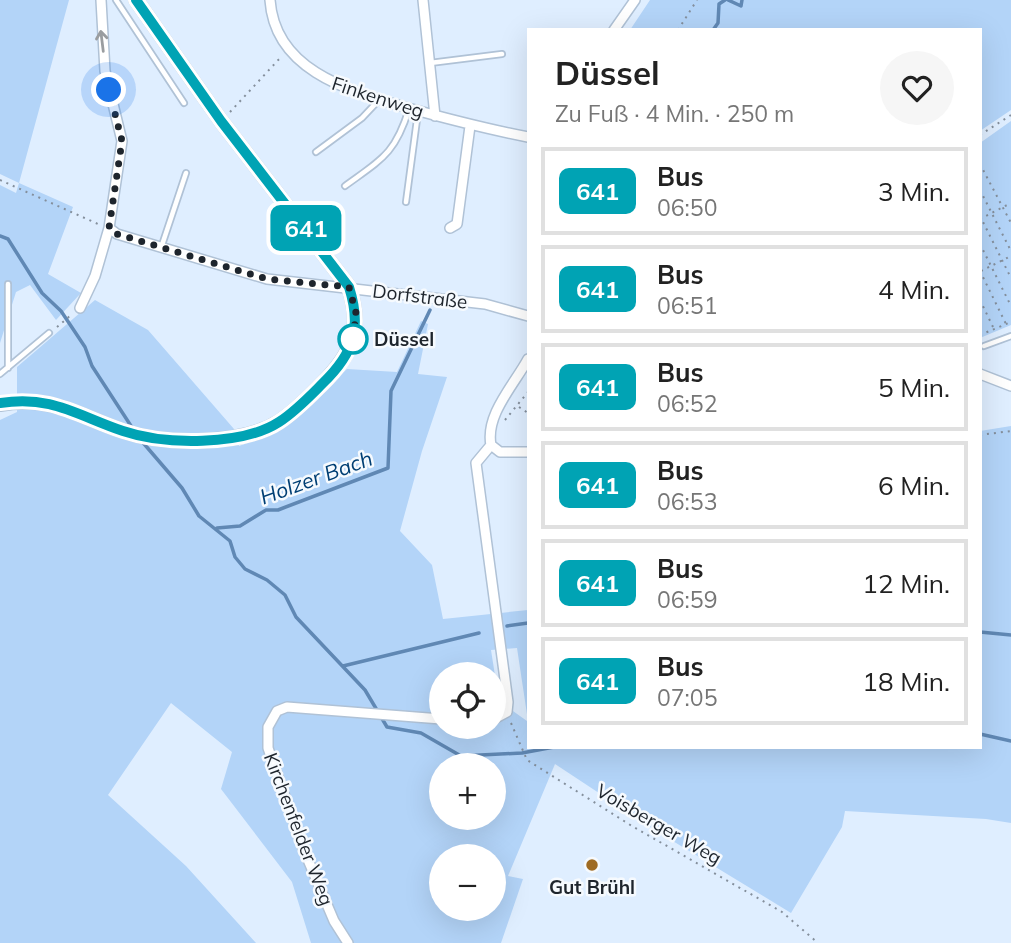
<!DOCTYPE html>
<html lang="de">
<head>
<meta charset="utf-8">
<style>
	:root { --surface:#fff; --page:#f6f6f6; --text:#222; --muted:#767676; --line:#e0e0e0 }
	body { margin:0; font-family:Mulish,sans-serif; background:var(--page); color:var(--text); height:100vh; display:flex; flex-direction:column; font-size:26px; white-space:nowrap }
	* { box-sizing:border-box; margin:0 }
	p { font-size:23px; color:var(--muted) }
	.icon { flex:none; width:38px; height:38px; fill:none; stroke:currentColor; stroke-width:2; stroke-linecap:round; stroke-linejoin:round }
	.map { position:relative; flex:1; overflow:hidden }
	.sheet { position:absolute; left:527px; top:28px; width:455px; height:721px; display:flex; flex-direction:column; background:var(--surface); border-radius:0px; box-shadow:0 7px 28px #0002 }
	.sheet>* { flex:none }
	.badge { padding:0 14px; border-radius:10px; font-size:24px; line-height:46px }
	.controls { position:absolute; left:429px; top:662px; display:grid; gap:14px }
	.controls a { display:grid; place-items:center; width:77px; height:77px; border-radius:50%; background:var(--surface); box-shadow:0 7px 28px #0002; font-size:35px }
	.you { position:absolute; width:35px; height:35px; margin:-18px; border:5px solid #fff; border-radius:50%; background:#1a73e8; box-shadow:0 0 0 10px #1a73e833 }
	.map>.badge { position:absolute; translate:-50% -50%; box-shadow:0 0 0 4px #fff }
	.round { display:grid; place-items:center; flex:none; width:74px; height:74px; border-radius:37px; background:var(--page) }
	.headline { display:flex; align-items:center; justify-content:space-between; height:119px; padding:0 28px }
	h1 { font-size:33px; font-weight:700; line-height:52px }
	ul { padding:0; list-style:none }
	li { display:flex; align-items:center; gap:21px; height:88px; margin:0 14px 10px; padding:0 14px; border:4px solid var(--line); border-radius:0px }
	li div { flex:1 }
	li b { display:block; font-size:26px }
	li em { font-style:normal }
	li .badge { min-width:77px; font-weight:700; text-align:center }
	.map>svg:first-child { display:block }
	.green { fill:#b3d4f8; fill-rule:evenodd }
	.lines { fill:none; stroke-linecap:round; stroke-linejoin:round }
	.stream { stroke:#6088b4; stroke-width:3.5 }
	.lane-casing { stroke:#b0c2d6; stroke-width:8 }
	.street-casing { stroke:#b0c2d6; stroke-width:12 }
	.secondary-casing { stroke:#b0c2d6; stroke-width:16 }
	.path { stroke:#848f9c; stroke-width:2; stroke-dasharray:2 5; stroke-linecap:butt }
	.lane { stroke:#fff; stroke-width:4.5 }
	.street { stroke:#fff; stroke-width:9 }
	.secondary { stroke:#fff; stroke-width:12 }
	.oneway { stroke:#9a9da0 }
	.line-casing { stroke:#fff; stroke-width:16 }
	.line { stroke:#00a3b4; stroke-width:10 }
	.walk { stroke:#1e252d; stroke-width:7; stroke-dasharray:0 12.6 }
	.stop-dot { fill:#fff; stroke:#00a3b4; stroke-width:3.5 }
	.poi-dot { fill:#9f6b22; stroke:#f6fafe; stroke-width:2.5 }
	.labels { text-anchor:middle; dominant-baseline:central; stroke-width:5; stroke-linejoin:round; paint-order:stroke }
	.street-label { font-size:19px; fill:#1e252d; stroke:#f6fafe }
	.stop-label { font-size:19px; font-weight:bold; fill:#1e252d; stroke:#f6fafe; text-anchor:start }
	.poi-label { font-size:19px; font-weight:bold; fill:#1e252d; stroke:#f6fafe }
	.water-label { font-size:21px; font-style:italic; fill:#003f74; stroke:#f6fafe }
</style>
</head>
<body>
<div class="map">
<svg width="1011" height="943" viewBox="0 0 1011 943">
	<rect width="100%" height="100%" fill="#dfeeff"/>
	<path class="green" d="M0 0H69L19 183 73 207 48 274 81 293 56 320 30 285 16 292 0 343V185L16 193 19 183 0 174Z
		M650 0H1011V110L980 131V30H630Z
		M1011 121V325L980 338V143Z
		M95 300 148 330 234 429 239 446 278 432 347 369 397 372 421 321 428 324 418 374 447 377 422 451 400 531 432 565 443 619 528 610V747H980V431L1011 426V823L986 819 845 811 842 827 791 913 658 832 555 764 508 876 523 879 501 943H311L292 882 221 789 232 752 171 703 108 795 186 866 256 943H0V420L17 412V367ZM517 648 528 721H527L499 701 491 650ZM441 674H494V726H441ZM441 765H494V817H441ZM441 856H494V908H441Z"/>
	<g class="lines">
		<path class="stream" d="M728 0 741 6 742 0
			M713 30 718 23 719 4 725 0
			M0 236 8 239 42 293 61 311 85 347 92 366 133 429
			M139 438 182 488 199 516 230 541 235 557 245 569 267 580 285 595 296 617 365 690 387 727 421 733 461 756 522 753 554 747
			M217 528 240 526 266 510H278L388 468 391 391 430 310
			M507 626 528 623
			M980 632 1011 635
			M343 666 479 633
			M980 734 1011 741"/>
		<defs>
			<path id="lane" d="M116 0 184 103
				M430 63 502 54
				M316 152 362 118 379 100
				M345 186C382 159 395 154 409 109
				M406 202 418 112
				M161 248 186 173
				M8 284V368
				M984 346 1011 336
				M0 374 49 333"/>
			<path id="street" d="M270 0C275 72 351 91 408 108 448 119 487 129 528 137
				M423 0 435 116
				M614 30 635 0
				M109 228 117 234 267 279 485 304 528 316
				M450 228 457 224 470 126
				M80 308 95 276 109 228 122 141 105 71 101 0
				M528 359C514 385 485 415 491 445L500 452H528
				M980 374 1011 386
				M491 445 476 463 508 702 507 712 494 719
				M348 943 334 921 303 848 268 748V727L277 711 287 707 441 719"/>
			<path id="secondary" d="M0 404C52 395 76 415 123 431 164 445 241 446 279 422 296 411 310 396 323 383 354 352 362 328 349 287L221 121 136 0"/>
		</defs>
		<use href="#lane" class="lane-casing"/>
		<use href="#street" class="street-casing"/>
		<use href="#secondary" class="secondary-casing"/>
		<path class="path" d="M678 30 697 0
			M230 112 281 57
			M980 135 1011 115
			M980 164 1011 223
			M0 180 98 224
			M980 190 1011 251
			M980 216 1011 278
			M980 219 1011 203
			M980 244 1011 306
			M980 271 1006 324
			M981 271 1011 256
			M980 300 993 327
			M57 327 71 315
			M980 335 1011 322
			M519 407 528 413
			M505 420 528 392
			M980 435 1011 431
			M511 723 527 760 632 826 782 912 818 943"/>
		<use href="#lane" class="lane"/>
		<use href="#street" class="street"/>
		<use href="#secondary" class="secondary"/>
	</g>
	<defs><path id="oneway-shaft" d="M-6 0H5M1.5-3L5.5 0L1.5 3" fill="none" stroke-width="1.6" stroke-linecap="round" stroke-linejoin="round" transform="scale(1.75)"/></defs>
	<use class="oneway" href="#oneway-shaft" transform="translate(102 41) rotate(-97)"/>
	<g class="lines">
		<defs>
			<path id="line" d="M0 403C52 395 76 415 123 431 164 445 242 446 279 422 296 411 310 396 323 383 354 353 362 328 349 287L221 121 136 0"/>
		</defs>
		<use href="#line" class="line-casing"/>
		<use href="#line" class="line"/>
		<path class="walk" d="M109 90 122 141 109 228 117 234 267 279 349 287 356 313 353 339"/>
	</g>
	<circle class="stop-dot" cx="353" cy="339" r="14"/>
	<circle class="poi-dot" cx="592" cy="865" r="7"/>
	<g class="labels">
		<g class="street-label">
			<text transform="translate(378 97) rotate(18)">Finkenweg</text>
			<text transform="translate(420 296) rotate(7)">Dorfstraße</text>
			<text transform="translate(659 824) rotate(30)">Voisberger Weg</text>
			<text transform="translate(299 829) rotate(69)">Kirchenfelder Weg</text>
		</g>
		<g class="stop-label">
			<text x="374" y="339">Düssel</text>
		</g>
		<g class="poi-label">
			<text x="592" y="887">Gut Brühl</text>
		</g>
		<g class="water-label">
			<text transform="translate(316 477) rotate(-20)">Holzer Bach</text>
		</g>
	</g>
</svg>
<div class="controls">
<a><svg class="icon" aria-label="locate" viewBox="0 0 24 24"><circle cx="12" cy="12" r="6"/><path d="M12 2v4M12 18v4M2 12h4M18 12h4"/></svg></a>
<a>+</a>
<a>−</a>
</div>
<div class="you" style="left:109px;top:90px"></div>
<b class="badge" style="left:306px;top:228px;background:#00a3b4;color:#fff">641</b>
<section class="sheet">
<div class="headline"><div><h1>Düssel</h1><p>Zu Fuß · 4 Min. · 250 m</p></div><a class="round"><svg class="icon" aria-label="heart" viewBox="0 0 24 24"><path d="M12 20l-8-8c-3-5 5-10 8-4 3-6 11-1 8 4z"/></svg></a></div>
<ul>
<li><span class="badge" style="background:#00a3b4;color:#fff">641</span><div><b>Bus</b><p>06:50</p></div><em>3 Min.</em></li>
<li><span class="badge" style="background:#00a3b4;color:#fff">641</span><div><b>Bus</b><p>06:51</p></div><em>4 Min.</em></li>
<li><span class="badge" style="background:#00a3b4;color:#fff">641</span><div><b>Bus</b><p>06:52</p></div><em>5 Min.</em></li>
<li><span class="badge" style="background:#00a3b4;color:#fff">641</span><div><b>Bus</b><p>06:53</p></div><em>6 Min.</em></li>
<li><span class="badge" style="background:#00a3b4;color:#fff">641</span><div><b>Bus</b><p>06:59</p></div><em>12 Min.</em></li>
<li><span class="badge" style="background:#00a3b4;color:#fff">641</span><div><b>Bus</b><p>07:05</p></div><em>18 Min.</em></li>
</ul>
</section>
</div>
</body>
</html>
